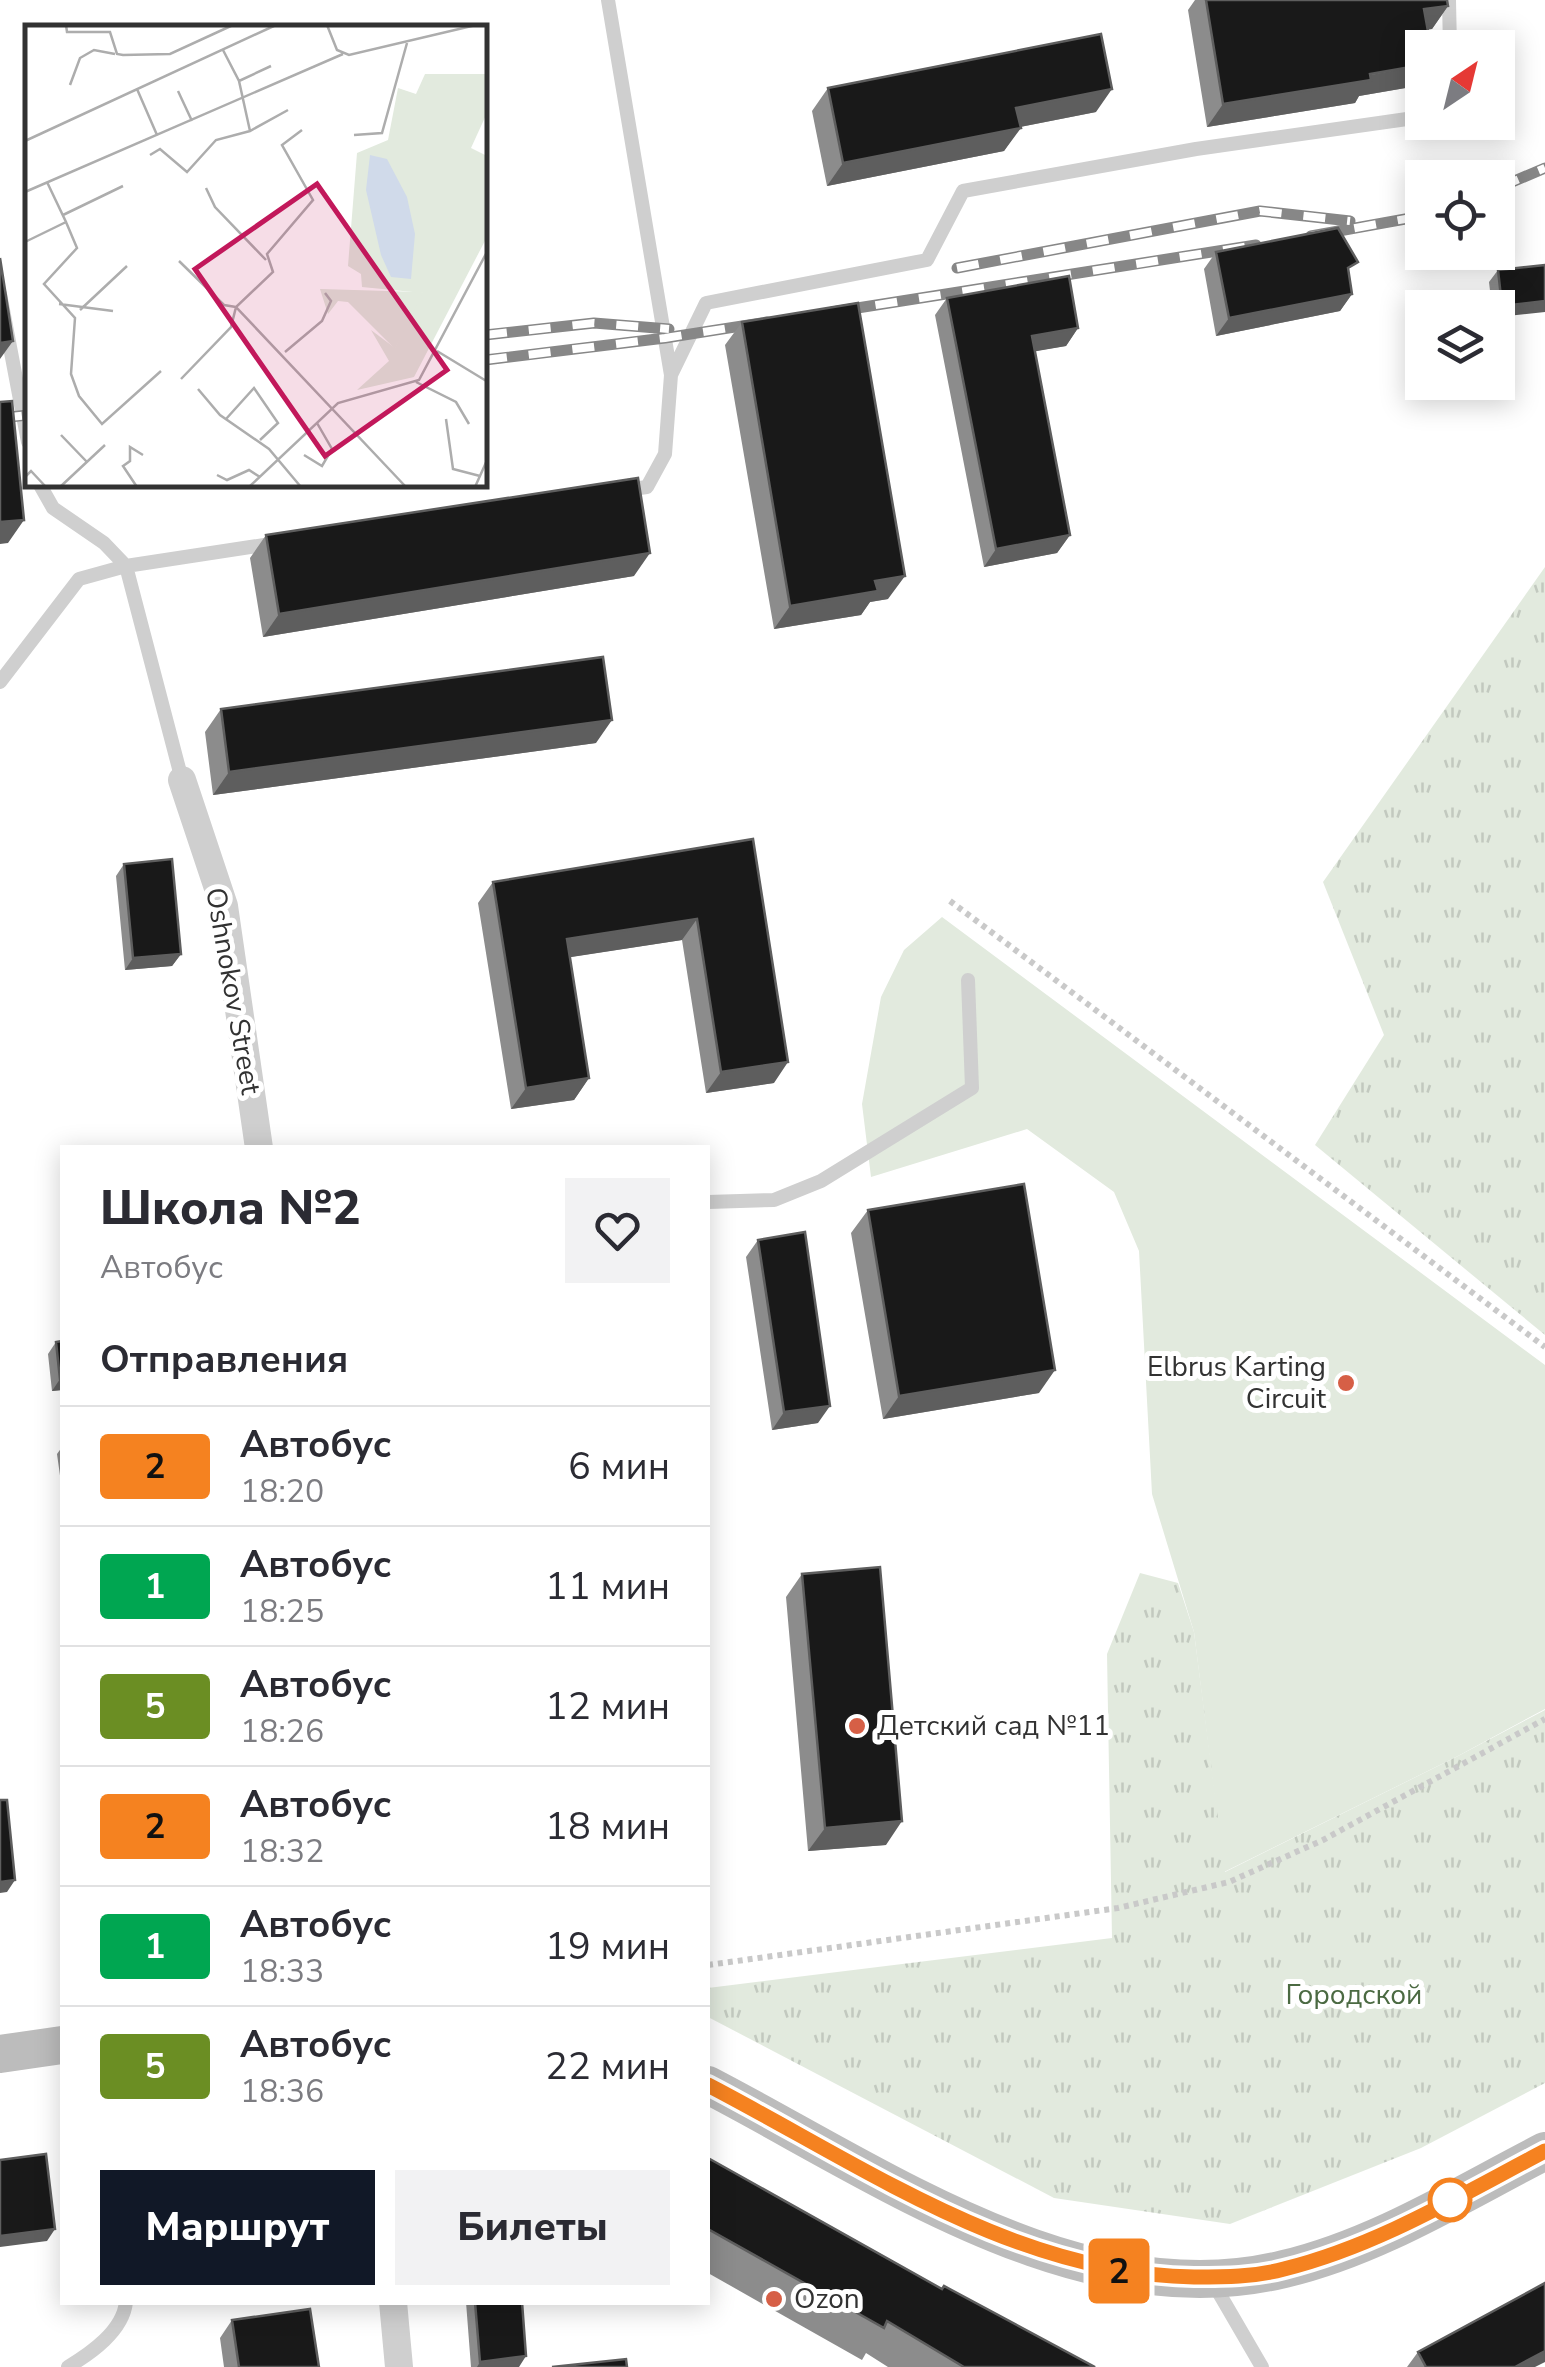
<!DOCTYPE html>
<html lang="ru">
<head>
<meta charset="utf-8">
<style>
	:root { --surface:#fff; --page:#f2f2f3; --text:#2b2b33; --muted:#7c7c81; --line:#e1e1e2; --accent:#111827 }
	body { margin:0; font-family:"Nunito Sans",sans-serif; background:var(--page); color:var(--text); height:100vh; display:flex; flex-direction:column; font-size:38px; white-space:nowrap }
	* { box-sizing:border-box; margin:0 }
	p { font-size:32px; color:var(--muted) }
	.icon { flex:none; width:55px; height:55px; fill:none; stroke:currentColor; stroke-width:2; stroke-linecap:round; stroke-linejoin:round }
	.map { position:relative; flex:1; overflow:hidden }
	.panel { position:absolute; left:60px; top:1145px; width:650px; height:1160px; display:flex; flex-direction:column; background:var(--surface); border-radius:0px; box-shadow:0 5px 25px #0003 }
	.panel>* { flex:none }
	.badge { padding:0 20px; border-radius:8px; font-size:35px; line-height:65px }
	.needle { width:65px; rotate:35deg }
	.tools { position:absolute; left:1405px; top:30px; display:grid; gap:20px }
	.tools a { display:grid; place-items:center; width:110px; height:110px; border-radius:0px; background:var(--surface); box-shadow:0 5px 25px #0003; font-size:50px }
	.map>.badge { position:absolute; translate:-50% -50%; box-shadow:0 0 0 5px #fff }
	h2 { padding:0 40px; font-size:38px; line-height:90px }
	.round { display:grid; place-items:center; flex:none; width:105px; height:105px; border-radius:0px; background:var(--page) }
	.summary { display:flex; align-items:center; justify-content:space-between; height:170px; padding:0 40px }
	h1 { font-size:48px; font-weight:800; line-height:75px }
	.cta { display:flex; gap:20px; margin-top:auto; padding:20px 40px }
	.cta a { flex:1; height:115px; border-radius:0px; background:var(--accent); color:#fff; font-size:40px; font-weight:800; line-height:115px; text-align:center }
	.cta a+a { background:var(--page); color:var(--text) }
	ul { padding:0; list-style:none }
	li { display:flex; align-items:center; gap:30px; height:120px; padding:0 40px; border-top:2px solid var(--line) }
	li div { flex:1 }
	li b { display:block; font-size:38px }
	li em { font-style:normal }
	li .badge { min-width:110px; font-weight:700; text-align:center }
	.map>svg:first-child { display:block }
	.grass { fill:#e2eade }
	.park { fill:url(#park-tufts) }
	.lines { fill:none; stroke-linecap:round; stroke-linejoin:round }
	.path { stroke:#c9c9c9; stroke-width:6; stroke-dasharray:5 5; stroke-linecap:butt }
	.service { stroke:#cfcfcf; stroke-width:14 }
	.minor { stroke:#cfcfcf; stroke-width:28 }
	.secondary { stroke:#bcbcbc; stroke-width:38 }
	.rail-casing { stroke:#878787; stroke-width:11 }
	.rail { stroke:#fff; stroke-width:8; stroke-dasharray:22; stroke-linecap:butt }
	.wall { fill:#8c8c8c }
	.shaded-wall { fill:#5e5e5e }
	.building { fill:#191919; stroke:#5e5e5e; stroke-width:2.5 }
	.line-casing { stroke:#fff; stroke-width:22 }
	.line { stroke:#f58220; stroke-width:15 }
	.poi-dot { fill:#d65f46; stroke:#fff; stroke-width:4 }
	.stop-dot { fill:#fff; stroke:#f58220; stroke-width:5 }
	.labels { text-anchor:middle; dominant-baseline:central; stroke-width:10; stroke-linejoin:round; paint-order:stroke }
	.street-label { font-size:28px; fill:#323232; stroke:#fff }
	.poi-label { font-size:28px; fill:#323232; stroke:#fff; text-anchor:start }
	.park-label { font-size:28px; fill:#4b6a42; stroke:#fff }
	.inset-road { fill:none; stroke:#adadad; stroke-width:2.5 }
	.view { fill:#c2185b; fill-opacity:0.15; stroke:#c2185b; stroke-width:5 }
	.inset-edge { fill:none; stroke:#323232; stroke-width:5 }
</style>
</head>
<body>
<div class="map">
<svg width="1545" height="2367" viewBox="0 0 1545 2367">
	<defs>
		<pattern id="park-tufts" width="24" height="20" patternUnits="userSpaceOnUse" patternTransform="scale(2.5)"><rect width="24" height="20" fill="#e2eade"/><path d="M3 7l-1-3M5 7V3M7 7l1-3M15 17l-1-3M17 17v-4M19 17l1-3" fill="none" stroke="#c2c9bf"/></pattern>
	</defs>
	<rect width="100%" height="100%" fill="#fff"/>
	<path class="grass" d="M942 917 1545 1365V1709L1458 1756 1224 1872 1194 1632 1152 1494 1139 1251 1114 1192 1027 1129 871 1177 862 1104 881 997 904 950Z"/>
	<path class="park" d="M1545 567V1335L1315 1145 1384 1035 1323 882Z
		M1140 1573 1178 1583 1194 1632 1225 1872 1458 1756 1545 1710V2083L1421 2148 1230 2224 1054 2198 708 2017V1988L1112 1938 1107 1654Z"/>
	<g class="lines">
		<path class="path" d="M950 901 1545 1347
			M708 1965 1118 1908 1229 1882 1323 1840 1545 1719"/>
		<path class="service" d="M608 0 671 375
			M1449 0 1450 48
			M0 294 28 442
			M625 490 647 487 665 454 671 375 706 303 927 260 963 191 1196 149 1414 118 1422 113
			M0 682 79 579 126 566 104 543 53 508 40 485
			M182 780 126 566 277 543
			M708 1202 774 1200 821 1181 972 1088 968 980
			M1212 2281 1262 2367
			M68 2367C91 2353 123 2331 126 2302"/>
		<path class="minor" d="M182 780 224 906 259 1148
			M393 2302 399 2367"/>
		<path class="secondary" d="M0 2054 62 2045
			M708 2085C878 2173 1082 2319 1284 2269 1377 2247 1461 2194 1545 2151"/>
		<defs>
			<path id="rail" d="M1498 188 1545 168
				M1311 236 1422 216
				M957 268 1260 211 1350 221
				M832 312 1256 245
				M485 335 594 323 669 329
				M485 360 665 338 767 322
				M0 418 28 415"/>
		</defs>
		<use href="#rail" class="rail-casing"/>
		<use href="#rail" class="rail"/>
	</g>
	<path class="wall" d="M1195 0H1447L1448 6 1432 29H1428L1422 48V79L1417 86 1359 96 1355 103 1207 127 1188 10Z
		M828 88 1096 112 1020 127 1004 151 827 186 812 111Z
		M1216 252 1349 275 1352 294 1340 311 1216 336 1204 269Z
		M1545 265 1498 317V308H1492L1489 282 1498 270Z
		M947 298 1078 328 1066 346 1035 351 1070 535 1057 553 984 567 935 315Z
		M742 322 888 599 870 602 861 615 774 629 725 345Z
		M266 535 634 576 263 637 250 558Z
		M221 709 596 743 213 795 205 732Z
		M753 839 774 1083 706 1093 682 940 570 957 589 1078 574 1100 511 1109 478 903 493 882Z
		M124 864 181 954 172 966 125 970 116 876Z
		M868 1210 1039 1393 883 1419 851 1233Z
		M758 1240 818 1423 772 1430 746 1257Z
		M56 1342 62 1390 52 1391 48 1354Z
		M62 1447V1490L57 1454Z
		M802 1574 886 1845 808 1851 786 1597Z
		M708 2158 942 2289 1095 2367H888L866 2353 862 2360 708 2273Z
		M466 2302H522L519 2367H471Z
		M232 2320 319 2367H224L220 2338Z
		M1418 2352 1535 2367H1407Z"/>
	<path class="shaded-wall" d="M1448 6 1432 29 1408 33 1424 9Z
		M1422 65V79L1417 86 1359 96 1355 103 1207 127 1223 104Z
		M1112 89 1096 112 1000 131 1016 108Z
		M1021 128 1004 151 827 186 843 163Z
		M1352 294 1340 311 1216 336 1229 318Z
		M1545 301V312L1498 317V311L1502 306Z
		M1078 328 1066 346 1020 354 1032 336Z
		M13 341 0 359V343Z
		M24 520 8 543 0 544V522Z
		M1070 535 1057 553 984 567 996 549Z
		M650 553 634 576 263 637 279 614Z
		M905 576 888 599 870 602 861 615 774 629 790 606 875 581Z
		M612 720 596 743 213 795 229 772Z
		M697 919 682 940 552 960 567 939Z
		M181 954 172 966 125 970 133 958Z
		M788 1062 774 1083 706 1093 721 1072Z
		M589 1078 574 1100 511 1109 526 1088Z
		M1055 1370 1039 1393 883 1419 899 1396Z
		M60 1379H62V1390L52 1391Z
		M830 1406 818 1423 772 1430 784 1412Z
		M902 1821 886 1845 808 1851 825 1828Z
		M15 1880 7 1892 0 1893V1882Z
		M55 2229 47 2241 0 2247V2236Z
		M1545 2351V2362L1535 2367H1515Z
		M526 2356 519 2367H477L480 2362Z"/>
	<path class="building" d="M1206 0H1447L1448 6 1424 9 1431 48H1422V65L1370 74 1371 80 1223 104Z
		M1101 34 1112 89 1016 108 1021 128 843 163 828 88Z
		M1338 228 1358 262 1348 268 1352 294 1229 318 1216 252Z
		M0 258 13 341 0 343Z
		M1545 265V301L1502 306 1498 270Z
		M1069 276 1078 328 1032 336 1070 535 996 549 947 298Z
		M858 303 905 576 875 581 878 591 790 606 742 322Z
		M12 401 24 520 0 522V402Z
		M638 478 650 553 279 614 266 535Z
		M603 657 612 720 229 772 221 709Z
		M753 839 788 1062 721 1072 697 919 567 939 589 1078 526 1088 493 882Z
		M172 859 181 954 133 958 124 864Z
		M1024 1184 1055 1370 899 1396 868 1210Z
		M805 1232 830 1406 784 1412 758 1240Z
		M62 1341V1379H60L56 1342Z
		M880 1567 902 1821 825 1828 802 1574Z
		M0 1800H7L15 1880 0 1882Z
		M46 2154 55 2229 0 2236V2160Z
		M708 2158 942 2289 944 2286 1095 2367H964L887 2321 884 2328 708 2229Z
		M1545 2283V2351L1515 2367H1426L1418 2352Z
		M475 2302H522L526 2356 480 2362Z
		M310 2309 319 2367H239L232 2320Z
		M626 2359 627 2367H552Z"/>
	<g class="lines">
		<defs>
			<path id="line" d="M708 2085C862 2165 1014 2274 1194 2277 1225 2277 1254 2277 1284 2269 1377 2246 1461 2195 1545 2151"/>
		</defs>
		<use href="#line" class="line-casing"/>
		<use href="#line" class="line"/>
	</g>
	<g class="poi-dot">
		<circle cx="1346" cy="1383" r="10"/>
		<circle cx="857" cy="1726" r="10"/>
		<circle cx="774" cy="2299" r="10"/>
	</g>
	<circle class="stop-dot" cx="1450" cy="2200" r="20"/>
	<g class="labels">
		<g class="street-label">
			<text transform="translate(233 991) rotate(80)">Oshnokov Street</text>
		</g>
		<g class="poi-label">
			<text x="1326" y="1367" text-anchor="end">Elbrus Karting<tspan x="1326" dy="32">Circuit</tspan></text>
			<text x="877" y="1726">Детский сад №11</text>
			<text x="794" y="2299">Ozon</text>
		</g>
		<g class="park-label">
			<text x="1354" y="1995">Городской</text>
		</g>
	</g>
	<g transform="translate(25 25)">
		<rect width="462" height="462" fill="#fff"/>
		<path d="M295 264 396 267 399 268 370 324 323 277 313 276 303 289Z" fill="#e2eade"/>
		<path d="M400 49H462V88L446 123 462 131V212L389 352 332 365 364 336 346 305 370 323 398 268 337 262 336 249 323 241 332 128 363 115 373 63 391 69Z" fill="#e2eade"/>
		<path d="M345 130 362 134 382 172 390 209 386 254 366 252 356 230 341 165Z" fill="#d0daea"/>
		<path class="inset-road" d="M41 0 42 7H85L92 29 98 30 145 29 208 0M302 0 312 25 324 30 451 0M198 25 214 56 225 106M214 56 246 41M45 60 55 33 69 25 90 29M112 64 132 110M153 66 167 96M277 105 257 120 288 175 242 229 248 247 211 282 381 462M329 110 357 108 382 18M0 116 251 0M125 130 135 124 162 147 191 115 225 106 263 85M181 163 190 182 241 235M0 167 318 29M38 190 98 161M41 197 52 223 19 259 50 293 46 349 54 371 77 399 136 346M0 217 41 197 22 157M154 236 199 280 211 282 206 302 156 354M34 279 88 286M55 285 102 241M412 326 463 357M260 327 297 296 306 276 300 268M391 357 431 377 444 399M173 364 195 390 244 424 276 462M201 394 229 363 253 398 235 415M421 394 428 444 455 451M36 410 62 437M279 430 297 441 307 424 292 398M192 450 202 455 224 445 235 452M0 452 6 446 21 462M35 462 80 420M112 462 98 441 105 436V422L118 430M224 462 313 378 394 355 463 225M450 462 463 433"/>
		<path class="view" d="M292 159 422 345 300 431 170 244Z"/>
		<rect width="462" height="462" class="inset-edge"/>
	</g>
</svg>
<div class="tools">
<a><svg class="needle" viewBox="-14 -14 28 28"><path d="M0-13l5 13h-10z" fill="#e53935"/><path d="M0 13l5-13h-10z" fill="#7c7c81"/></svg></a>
<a><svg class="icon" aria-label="locate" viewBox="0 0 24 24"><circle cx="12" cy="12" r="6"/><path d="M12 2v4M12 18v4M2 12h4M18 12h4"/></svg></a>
<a><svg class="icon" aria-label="layers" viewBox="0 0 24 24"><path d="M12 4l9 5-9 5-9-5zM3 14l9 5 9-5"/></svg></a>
</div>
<b class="badge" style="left:1119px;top:2271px;background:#f58220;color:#111">2</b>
<section class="panel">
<div class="summary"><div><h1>Школа №2</h1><p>Автобус</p></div><a class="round"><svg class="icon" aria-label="heart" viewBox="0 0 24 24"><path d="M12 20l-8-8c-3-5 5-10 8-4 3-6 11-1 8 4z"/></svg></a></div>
<h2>Отправления</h2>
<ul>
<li><span class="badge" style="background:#f58220;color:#111">2</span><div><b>Автобус</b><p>18:20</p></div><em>6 мин</em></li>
<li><span class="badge" style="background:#00a651;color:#fff">1</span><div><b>Автобус</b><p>18:25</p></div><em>11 мин</em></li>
<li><span class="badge" style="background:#6b8e23;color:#fff">5</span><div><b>Автобус</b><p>18:26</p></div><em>12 мин</em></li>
<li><span class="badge" style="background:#f58220;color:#111">2</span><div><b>Автобус</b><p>18:32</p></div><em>18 мин</em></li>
<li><span class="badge" style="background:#00a651;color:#fff">1</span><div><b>Автобус</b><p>18:33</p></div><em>19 мин</em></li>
<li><span class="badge" style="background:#6b8e23;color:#fff">5</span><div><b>Автобус</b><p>18:36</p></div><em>22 мин</em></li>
</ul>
<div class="cta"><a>Маршрут</a><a>Билеты</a></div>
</section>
</div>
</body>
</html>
